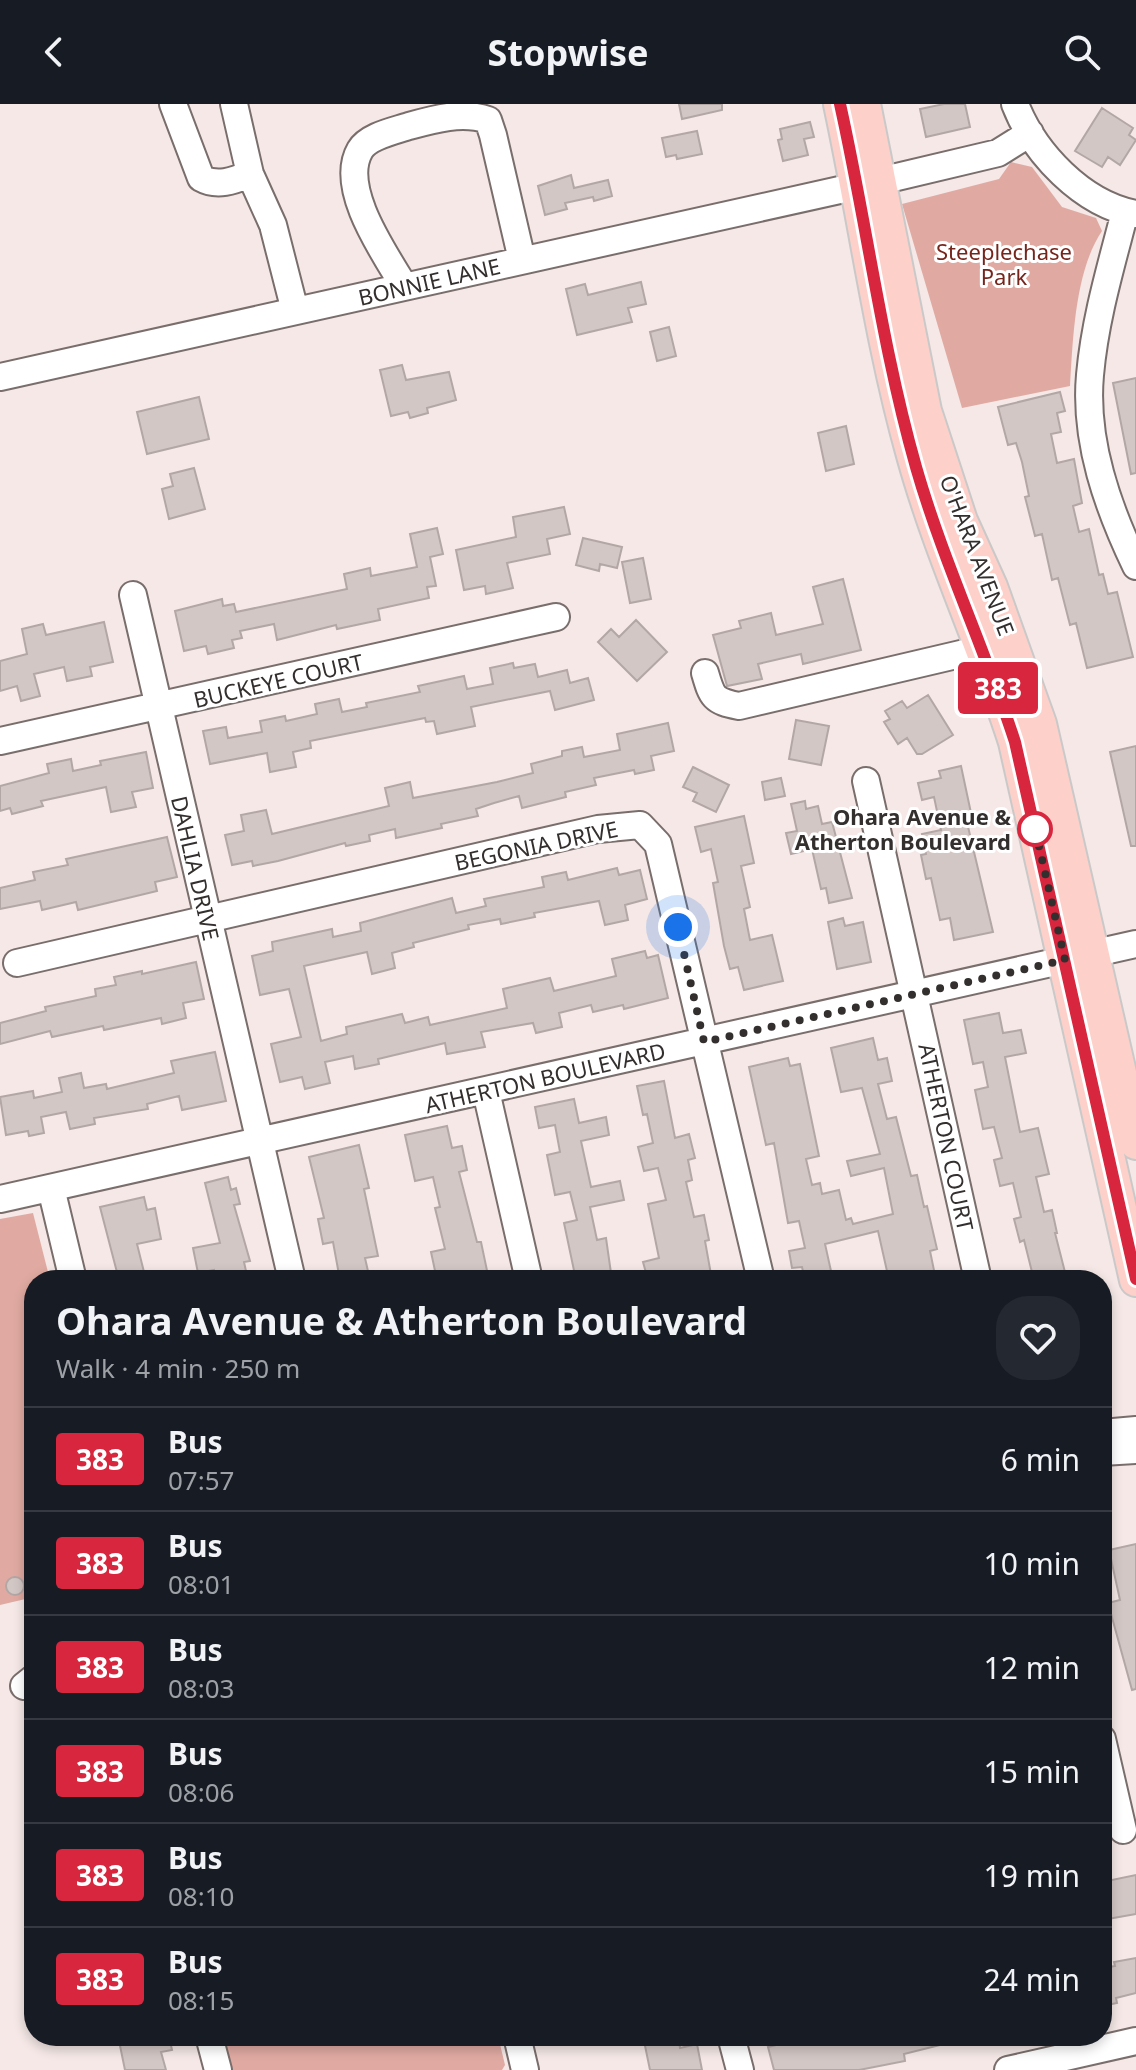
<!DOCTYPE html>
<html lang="en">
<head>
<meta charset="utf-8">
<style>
	:root { --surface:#171b24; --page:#242831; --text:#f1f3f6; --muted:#9ea1a6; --line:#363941 }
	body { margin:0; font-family:"Noto Sans",sans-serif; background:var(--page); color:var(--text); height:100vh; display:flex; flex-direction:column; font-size:30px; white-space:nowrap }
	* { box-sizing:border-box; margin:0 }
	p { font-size:26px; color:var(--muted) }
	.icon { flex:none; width:44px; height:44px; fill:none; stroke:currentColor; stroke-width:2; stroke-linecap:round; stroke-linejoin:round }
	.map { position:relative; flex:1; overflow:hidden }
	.details { position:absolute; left:24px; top:1166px; width:1088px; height:776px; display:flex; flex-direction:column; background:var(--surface); border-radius:32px; box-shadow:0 4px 12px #0003 }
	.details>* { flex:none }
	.badge { padding:0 16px; border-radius:6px; font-size:28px; line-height:52px }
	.you { position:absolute; width:40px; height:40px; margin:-20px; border:6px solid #fff; border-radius:50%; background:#1a73e8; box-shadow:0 0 0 12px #1a73e833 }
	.map>.badge { position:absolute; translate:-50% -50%; box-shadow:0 0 0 4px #fff }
	.round { display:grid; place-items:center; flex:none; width:84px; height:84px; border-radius:32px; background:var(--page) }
	.summary { display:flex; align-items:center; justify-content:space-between; height:136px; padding:0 32px }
	h1 { font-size:38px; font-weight:700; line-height:60px }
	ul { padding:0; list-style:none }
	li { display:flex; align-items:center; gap:24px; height:104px; padding:0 32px; border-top:2px solid var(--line) }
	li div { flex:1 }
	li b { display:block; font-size:30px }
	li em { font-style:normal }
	li .badge { min-width:88px; font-weight:700; text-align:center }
	header { display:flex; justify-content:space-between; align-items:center; height:104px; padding:0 32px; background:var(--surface); font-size:36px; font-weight:700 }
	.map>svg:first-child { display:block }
	.green { fill:#e0aaa2 }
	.building { fill:#d3c7c5; stroke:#b3a7a5; stroke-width:2 }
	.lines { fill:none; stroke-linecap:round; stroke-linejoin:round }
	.minor-casing { stroke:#796e6c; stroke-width:30 }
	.major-casing { stroke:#cac9c9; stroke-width:36 }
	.minor { stroke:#fff; stroke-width:26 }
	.major { stroke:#fdd1ca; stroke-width:32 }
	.line-casing { stroke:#fff; stroke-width:18 }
	.line { stroke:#d7263d; stroke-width:12 }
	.walk { stroke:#332f2e; stroke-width:8; stroke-dasharray:0 14.4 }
	.stop-dot { fill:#fff; stroke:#d7263d; stroke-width:4 }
	.labels { text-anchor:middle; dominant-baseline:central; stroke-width:6; stroke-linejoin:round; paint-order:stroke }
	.park-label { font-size:22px; fill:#76251c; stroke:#fff }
	.street-label { font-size:22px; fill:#332f2e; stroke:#fff }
	.stop-label { font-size:22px; font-weight:bold; fill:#332f2e; stroke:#fff; text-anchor:end }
</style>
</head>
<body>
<header><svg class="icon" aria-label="back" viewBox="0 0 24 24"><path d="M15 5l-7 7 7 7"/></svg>Stopwise<svg class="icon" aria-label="search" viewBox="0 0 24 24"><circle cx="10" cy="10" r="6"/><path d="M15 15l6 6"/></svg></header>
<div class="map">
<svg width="1136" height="1966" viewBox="0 0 1136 1966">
	<rect width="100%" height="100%" fill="#f5e8e6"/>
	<path class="green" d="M1011 58 1032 63 1062 103 1096 114 1102 127C1075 167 1073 234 1070 282L962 304 902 100 999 75Z
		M33 1109 50 1176H34V1493L0 1501V1115Z
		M221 1932H498L505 1961 502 1966H229Z"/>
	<path class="building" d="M679 0H722V6L682 15Z
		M944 0H965L970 23 926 33 920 5Z
		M1102 4 1133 24 1129 31 1136 36 1120 61 1108 53 1102 63 1075 47Z
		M810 18 814 33 804 35 808 51 783 57 778 36 782 35 780 25Z
		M697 27 702 50 677 55 676 51 666 53 662 34Z
		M571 71 574 84 608 76 612 92 594 97 593 93 565 99 567 105 545 111 538 82Z
		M641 178 646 200 628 204 632 218 577 231 566 185 585 180 588 191Z
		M669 223 676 252 657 257 650 228Z
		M402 261 406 276 449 268 456 296 427 304 428 309 410 314 408 308 391 312 380 266Z
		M1136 274V369L1131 370 1113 279Z
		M1060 288 1065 307 1057 309 1061 328 1051 330 1057 359 1074 355 1082 399 1073 402 1079 428 1089 425 1099 471 1103 470 1108 490 1117 488 1133 553 1087 564 1076 519 1070 521 1058 474 1052 476 1042 430 1035 432 1025 393 1029 392 1022 358 1016 339 1008 341 998 303Z
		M199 293 209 335 147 350 137 308Z
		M846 322 854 360 826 367 818 329Z
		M194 364 205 405 169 415 162 385 173 382 170 370Z
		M564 403 570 430 547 435 550 450 507 459 513 484 486 490 485 482 464 486 456 446 516 433 513 413Z
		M437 424 443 450 430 453 436 482 427 483 429 494 378 505 380 516 337 525 336 521 277 536 274 520 240 527 242 534 232 536 234 544 208 550 206 542 184 547 175 507 222 495 223 502 234 500 236 508 347 485 344 470 370 464 371 472 417 463 410 430Z
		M583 434 622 443 617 464 600 460 599 467 576 461Z
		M643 454 651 495 630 499 622 458Z
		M843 475 861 546 803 560 801 550 758 560 762 575 727 582 713 531 741 524 739 517 771 509 776 531 823 520 813 483Z
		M636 516 667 548 637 577 598 538 611 525 619 533Z
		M104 518 113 558 90 563 92 572 67 577 64 563 34 570 40 592 21 597 17 582 0 587V557L27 550 22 525 43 520 46 531Z
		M513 559 514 564 535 560 538 573 567 566 570 579 588 574 594 596 555 606 550 587 471 603 475 622 437 630 434 617 426 618 425 614 310 637 311 644 293 648 296 663 270 668 267 649 210 660 203 627 226 623 228 634 262 628 260 617 285 612 286 617 317 610 315 600 339 595 342 608 367 603 366 599 420 588 418 582 464 572 467 585 493 580 490 564Z
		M928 591 953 631 922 650H917L907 634 898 640 884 618 890 615 885 607 902 597 907 604Z
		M796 616 829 622 821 661 789 655Z
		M668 619 674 647 651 652 654 666 635 670 634 666 594 674 596 681 565 688 566 693 522 704 519 692 494 699 476 705 478 712 441 720 442 724 396 734 395 725 369 731 370 737 346 742 345 739 278 757 253 762 252 757 232 761 225 731 244 727 241 711 266 706 272 730 389 702 385 684 410 678 413 694 497 678 533 669 531 660 562 652V647L582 643 584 653 620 646 617 630Z
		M1136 642V742H1131L1110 648Z
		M146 648 153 684 132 688 136 703 111 708 106 683 41 697 43 702 12 710 10 704 0 707V682L49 669 47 660 71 655 73 667 101 661 100 657Z
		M961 662 971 709 965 710 993 828 954 836 950 814 940 816 931 774 926 775 921 751 926 750 922 730 941 726 934 693 922 696 918 679 941 674 939 667Z
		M693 663 729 681 716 708 693 697 697 689 683 683Z
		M781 674 785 692 765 696 762 678Z
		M805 697 806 705 818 702 822 720 832 718 852 794 829 799 826 784 821 785 812 745 791 750 786 729 797 727 791 700Z
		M744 712 754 759 741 762 750 803 744 805 750 836 772 831 783 877 744 886 738 863 730 865 724 842 713 779 718 778 711 745 701 748 695 723Z
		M167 733 177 773 155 778 157 787 78 806 76 798 42 806 40 797 0 805V784L35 776 33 768 68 761 66 755Z
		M617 764 619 771 640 766 647 795 625 801 628 816 605 821 599 797 534 809 535 813 501 820 500 815 468 821 469 825 413 839 414 843 392 849 395 864 372 870 367 848 304 862 321 937 347 930 346 923 402 910 405 919 428 913 430 921 507 904 503 885 550 874 554 887 616 872 612 855 645 847 647 854 658 851 668 894 624 905 623 901 593 908 591 901 559 909 562 923 536 929 533 919 481 928 485 943 447 950 445 939 378 955 379 960 355 965 353 952 325 958 330 979 305 985 302 973 280 978 271 940 301 933 289 885 260 891 252 852 273 847 272 838 332 825 333 833 361 827 360 819 452 794 456 809 486 802 484 795 544 783 542 773 566 768 568 776Z
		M843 814 845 822 863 818 871 858 837 865 828 818Z
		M196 858 204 895 183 899 186 914 162 920 161 914 104 926 103 922 52 933 50 927 0 940V919L46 907 45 903 96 892 95 885 116 881 114 873 142 867V870Z
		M999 909 1003 929 1021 926 1026 949 1005 953 1020 1028 1038 1024 1049 1070 1036 1073 1044 1108 1052 1106 1057 1129H1055L1067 1176H1034L1024 1136 1020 1138 1014 1115 1021 1113 1013 1079 1000 1082 994 1056 1002 1054 994 1023 983 1025 975 986 988 983 983 958 973 960 964 916Z
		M873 934 878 956 887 954 892 977 878 980 887 1015 896 1013 911 1072 917 1071 924 1103 927 1102 937 1145 930 1147 936 1176H889L878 1127 825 1140 833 1176H805L802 1163 792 1164 789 1147 805 1144 799 1117 788 1119 774 1039 766 1041 749 963 788 954 790 962 800 960 819 1052 806 1055 812 1081 820 1079 822 1090 839 1086 846 1116 851 1114 853 1120 893 1110 884 1064 851 1072 847 1057 880 1050 862 984 841 988 831 944Z
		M215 948 226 997 182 1006 179 992 147 1000 148 1005 94 1014 95 1020 70 1025 66 1008 41 1013 44 1029 29 1032 28 1027 6 1031 0 993 33 987 34 994 62 988 59 974 81 969 84 984 106 980 107 985 174 969 171 957Z
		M664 977 675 1034 689 1030 695 1054 688 1056 692 1076 686 1078 694 1113 704 1111 709 1136 705 1137 712 1176H684L683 1168 648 1176 643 1158 659 1154 648 1100 666 1096 658 1064 644 1067 638 1043 653 1039 647 1010 643 1011 637 982Z
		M574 995 579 1019 606 1013 609 1031 581 1037 591 1083 620 1077 624 1096 590 1103 597 1136 606 1134 612 1176H576L564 1119 577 1116 570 1088 555 1091 547 1051 560 1048 555 1021 539 1024 535 1003Z
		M447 1022 452 1044 462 1042 467 1066 459 1068 477 1138H481L489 1176H437L431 1148 445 1145 435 1104 440 1103 433 1073 415 1077 405 1031Z
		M359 1041 369 1084 364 1085 378 1152 365 1154 370 1176H340L333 1138 323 1140 318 1115 324 1114 309 1053Z
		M228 1073 231 1086 236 1084 240 1100 234 1101 250 1157 244 1158 248 1176H216L214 1166 198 1169 193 1144 220 1139 205 1079Z
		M144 1093 147 1106 155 1104 161 1135 137 1140 146 1176H119L100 1103Z
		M1136 1440V1585L1132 1586 1108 1499 1120 1496 1109 1446Z
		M6 1482a9 9 0 1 1 18 0a9 9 0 1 1-18 0Z
		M1136 1771V1810L1102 1816V1778Z
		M1136 1854V1889L1116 1894 1117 1899 1102 1902V1857H1107L1109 1863 1115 1862 1114 1858Z
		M118 1932H169L172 1946 161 1948 166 1966H125Z
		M643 1932H678L680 1944 697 1940 702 1966H650Z
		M813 1932H956V1937L904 1950 905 1957 859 1966H774L768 1943Z"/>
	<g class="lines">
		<defs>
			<path id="minor" d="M173 0 201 74C217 83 233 77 250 70
				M234 0 250 70 273 121 295 207
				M1015 0C1034 49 1082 100 1136 110
				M1125 108C1111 162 1095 215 1090 271 1084 337 1108 404 1136 462
				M404 182C385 150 338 84 360 46 368 32 394 27 409 22 434 15 463 7 488 16L493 31 522 156
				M0 273 880 77 998 49 1030 29
				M133 491 292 1176
				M705 569C712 593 713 597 739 602L982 545
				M0 637 556 513
				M866 677 978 1176
				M17 859 598 725 640 721 658 740 761 1176
				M486 987 529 1176
				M51 1084 73 1176
				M0 1095 1136 840
				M1102 1329 1136 1326
				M1102 1348 1136 1346
				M24 1582 34 1574
				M1102 1635 1123 1726
				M209 1932 218 1966
				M517 1932 525 1966
				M731 1932 740 1966
				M1008 1966 1136 1937"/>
			<path id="major" d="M840 0C865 116 881 238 913 351 940 449 984 541 1015 638L1136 1176
				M864 0 925 307 961 417 991 483 1040 620 1136 1039"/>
		</defs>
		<use href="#minor" class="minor-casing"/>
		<use href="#major" class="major-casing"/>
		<use href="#minor" class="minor"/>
		<use href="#major" class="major"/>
	</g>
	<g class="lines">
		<defs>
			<path id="line" d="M840 0C867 121 882 244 916 363 943 457 985 545 1015 638L1136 1175"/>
		</defs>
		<use href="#line" class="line-casing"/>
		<use href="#line" class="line"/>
		<path class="walk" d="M678 823 704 938 1065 856 1034 720 1035 725"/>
	</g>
	<circle class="stop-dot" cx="1035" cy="725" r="16"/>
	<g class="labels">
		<g class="park-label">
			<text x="1004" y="147">Steeplechase<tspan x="1004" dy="25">Park</tspan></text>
		</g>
		<g class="street-label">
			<text transform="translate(429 177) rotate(-13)">BONNIE LANE</text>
			<text transform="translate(978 451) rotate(69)">O'HARA AVENUE</text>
			<text transform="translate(278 576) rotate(-13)">BUCKEYE COURT</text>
			<text transform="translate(536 741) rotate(-12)">BEGONIA DRIVE</text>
			<text transform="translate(196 764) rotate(77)">DAHLIA DRIVE</text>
			<text transform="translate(545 973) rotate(-13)">ATHERTON BOULEVARD</text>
			<text transform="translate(947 1033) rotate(78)">ATHERTON COURT</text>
		</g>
		<g class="stop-label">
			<text x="1011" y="712">Ohara Avenue &amp;<tspan x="1011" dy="25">Atherton Boulevard</tspan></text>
		</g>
	</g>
</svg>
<div class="you" style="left:678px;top:823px"></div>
<b class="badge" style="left:998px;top:584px;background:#d7263d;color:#fff">383</b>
<section class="details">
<div class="summary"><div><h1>Ohara Avenue &amp; Atherton Boulevard</h1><p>Walk · 4 min · 250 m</p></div><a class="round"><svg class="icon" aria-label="heart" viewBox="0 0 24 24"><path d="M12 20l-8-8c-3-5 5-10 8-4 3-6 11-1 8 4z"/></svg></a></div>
<ul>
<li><span class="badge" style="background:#d7263d;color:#fff">383</span><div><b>Bus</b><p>07:57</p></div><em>6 min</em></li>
<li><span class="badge" style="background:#d7263d;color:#fff">383</span><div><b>Bus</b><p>08:01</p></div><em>10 min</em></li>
<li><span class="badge" style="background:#d7263d;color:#fff">383</span><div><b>Bus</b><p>08:03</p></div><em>12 min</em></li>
<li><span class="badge" style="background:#d7263d;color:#fff">383</span><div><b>Bus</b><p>08:06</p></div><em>15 min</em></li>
<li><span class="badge" style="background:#d7263d;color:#fff">383</span><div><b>Bus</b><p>08:10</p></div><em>19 min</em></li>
<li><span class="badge" style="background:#d7263d;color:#fff">383</span><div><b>Bus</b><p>08:15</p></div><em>24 min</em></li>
</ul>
</section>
</div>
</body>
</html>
